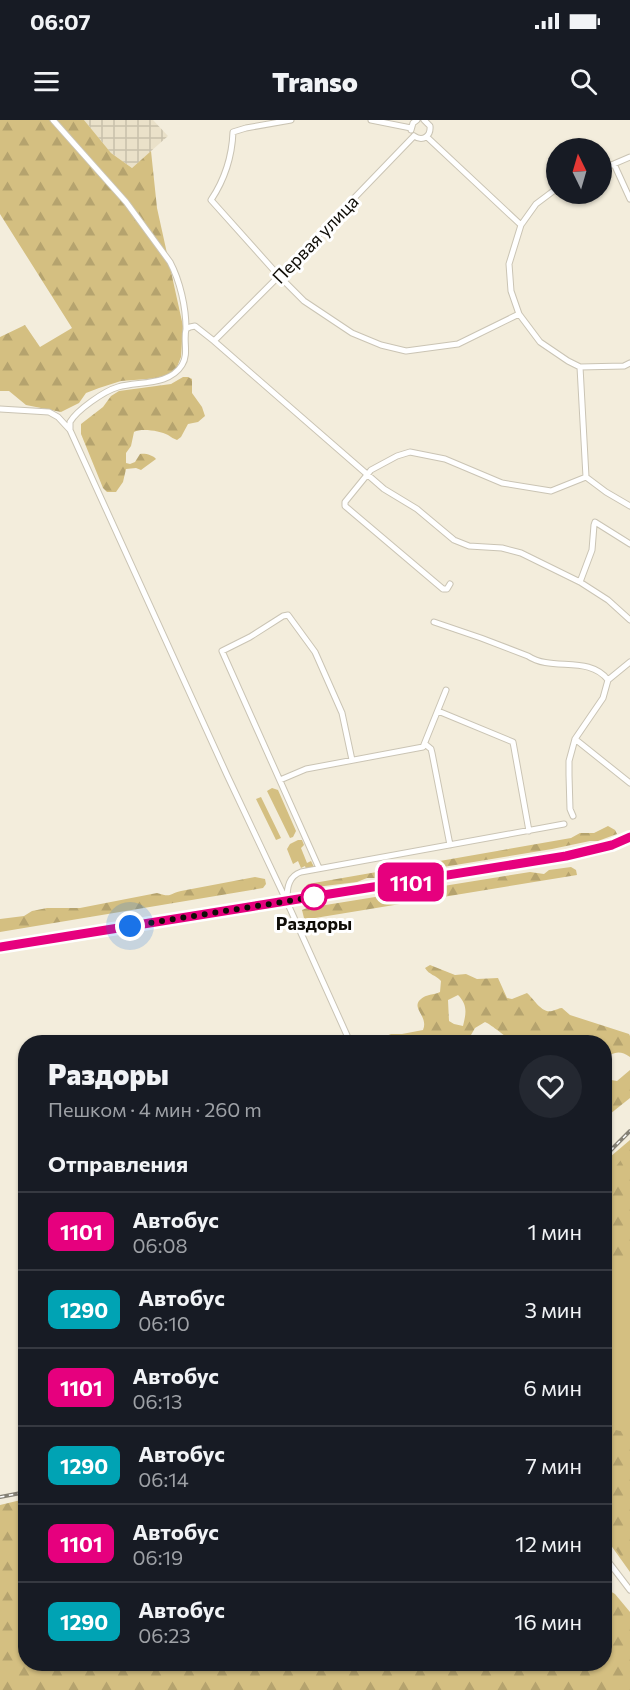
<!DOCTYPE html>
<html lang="ru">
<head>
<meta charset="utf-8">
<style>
	:root { --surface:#171b24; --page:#242831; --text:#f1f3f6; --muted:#9ea1a6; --line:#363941 }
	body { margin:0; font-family:Commissioner,sans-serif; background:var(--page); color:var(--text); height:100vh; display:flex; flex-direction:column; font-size:22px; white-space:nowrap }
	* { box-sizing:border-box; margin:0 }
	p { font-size:20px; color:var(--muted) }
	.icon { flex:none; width:33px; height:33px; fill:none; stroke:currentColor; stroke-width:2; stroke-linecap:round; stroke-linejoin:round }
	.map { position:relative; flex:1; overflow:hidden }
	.details { position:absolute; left:18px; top:915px; width:594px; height:636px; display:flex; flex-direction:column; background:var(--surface); border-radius:24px; box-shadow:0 2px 4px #0004 }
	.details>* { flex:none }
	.badge { padding:0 12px; border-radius:9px; font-size:21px; line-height:39px }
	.needle { width:39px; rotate:355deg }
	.tools { position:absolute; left:546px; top:18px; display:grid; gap:12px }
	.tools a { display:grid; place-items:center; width:66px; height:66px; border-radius:50%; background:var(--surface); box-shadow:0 2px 4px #0004; font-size:30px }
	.you { position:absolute; width:30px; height:30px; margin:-15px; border:4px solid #fff; border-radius:50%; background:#1a73e8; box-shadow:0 0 0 9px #1a73e833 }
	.map>.badge { position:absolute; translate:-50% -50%; box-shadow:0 0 0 3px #fff }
	h2 { padding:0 30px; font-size:22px; line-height:54px }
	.round { display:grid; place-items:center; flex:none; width:63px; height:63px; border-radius:32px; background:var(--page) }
	.headline { display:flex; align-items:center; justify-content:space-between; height:102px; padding:0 30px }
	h1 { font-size:28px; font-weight:800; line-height:45px }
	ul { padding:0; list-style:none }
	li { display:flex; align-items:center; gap:18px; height:78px; padding:0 30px; border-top:2px solid var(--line) }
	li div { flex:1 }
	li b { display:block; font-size:22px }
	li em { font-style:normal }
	li .badge { min-width:66px; font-weight:700; text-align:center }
	.status { display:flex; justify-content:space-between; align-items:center; height:42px; padding:0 30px; background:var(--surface); direction:ltr }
	.status svg { height:16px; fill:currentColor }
	header { display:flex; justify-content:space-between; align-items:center; height:78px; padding:0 30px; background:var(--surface); font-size:27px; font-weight:800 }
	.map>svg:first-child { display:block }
	.industrial { fill:url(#industrial-grid) }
	.green { fill:#d4bf81 }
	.forest { fill:url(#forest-firs); fill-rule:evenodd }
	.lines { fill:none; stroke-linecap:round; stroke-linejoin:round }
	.minor-casing { stroke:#cac4b4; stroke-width:7 }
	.major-casing { stroke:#cac4b4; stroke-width:8 }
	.minor { stroke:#fff; stroke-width:5 }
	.major { stroke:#fff; stroke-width:7 }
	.rail-casing { stroke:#858175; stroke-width:4 }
	.rail { stroke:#fff; stroke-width:1.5; stroke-dasharray:4.5; stroke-linecap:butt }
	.line-casing { stroke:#fff; stroke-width:14 }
	.line { stroke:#e6007e; stroke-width:9 }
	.walk { stroke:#0f0d07; stroke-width:6; stroke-dasharray:0 10.8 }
	.stop-dot { fill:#fff; stroke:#e6007e; stroke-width:3 }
	.labels { text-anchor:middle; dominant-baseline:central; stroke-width:6; stroke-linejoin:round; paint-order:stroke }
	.street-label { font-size:18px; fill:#0f0d07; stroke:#fff }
	.stop-label { font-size:18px; font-weight:bold; fill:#0f0d07; stroke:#fff }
</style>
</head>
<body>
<div class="status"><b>06:07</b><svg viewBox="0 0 49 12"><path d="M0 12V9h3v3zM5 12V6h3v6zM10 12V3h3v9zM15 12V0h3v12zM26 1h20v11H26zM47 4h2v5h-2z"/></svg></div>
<header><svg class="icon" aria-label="menu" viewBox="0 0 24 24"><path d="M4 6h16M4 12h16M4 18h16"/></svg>Transo<svg class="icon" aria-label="search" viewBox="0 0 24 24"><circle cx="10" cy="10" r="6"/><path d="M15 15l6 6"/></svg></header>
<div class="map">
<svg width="630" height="1570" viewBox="0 0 630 1570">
	<defs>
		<pattern id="industrial-grid" width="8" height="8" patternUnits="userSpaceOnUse" patternTransform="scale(1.5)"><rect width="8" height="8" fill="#eae1c9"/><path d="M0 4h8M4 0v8" fill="none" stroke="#c8c0ab"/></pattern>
		<pattern id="forest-firs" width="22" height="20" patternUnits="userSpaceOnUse" patternTransform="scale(1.5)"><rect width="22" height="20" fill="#d4bf81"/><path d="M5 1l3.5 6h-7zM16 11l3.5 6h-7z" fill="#b5a36e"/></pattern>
	</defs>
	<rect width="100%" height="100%" fill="#f3eddc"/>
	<path class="industrial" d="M84 0H153L168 16 132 48 111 33Z"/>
	<path class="green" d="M272 668 278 670 296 711 293 717 290 718 267 671Z
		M261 677 281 718 276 720 256 679Z
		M298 720H302L304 725 301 728 307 743 311 741 314 747 306 749 305 746 301 748 298 741 293 744 287 729 290 724Z
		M630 1020V1452L605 1417 604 1042Z"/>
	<path class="forest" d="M0 0H84L111 33 132 48 151 31 157 88 183 206 181 237 177 247 172 252 160 258 121 261 99 268 86 273 79 283 61 292 26 285 9 271H0V217L25 205 40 227 72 208 0 94Z
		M183 257H188L192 259V273L202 287 205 296 198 302 188 304 181 317 177 320C174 319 171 317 168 315 160 311 142 308 134 312L131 326 126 333V343L130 344 135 342 140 334C145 333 153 335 156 339L141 350 136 348 126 349 123 362 116 372H107L103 368 81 314V304L103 287 111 276 119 271 171 264Z
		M608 706 615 710 617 714 598 721H590L552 729 407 753 392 754 382 758H367L357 762 308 768 306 766 308 764 571 718 580 713H594Z
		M571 747 576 750 577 755 309 799 304 798 302 790 307 788 530 752 544 754 549 750Z
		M255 757 265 759 266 764 263 768 0 812V799L24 796 32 791 47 788H80L157 773C172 778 168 774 181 771Z
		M430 845 455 855 466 854 477 859 498 858 507 878 512 879 527 873C533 878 542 894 552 891 556 890 559 888 562 888L570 895 629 914 630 916V937C620 930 614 932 605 938L604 922H512C508 918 490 904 485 902L475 908 467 922H426L423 919 412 922H395L386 916 391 914H402L423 910C429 896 410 888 421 879 426 874 434 875 440 872L441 861C436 855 429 855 425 848ZM458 875C468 885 466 894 463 906L454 904 449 901 448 880Z
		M630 950V978L605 998V959L617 961Z
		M630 1028V1137L605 1136V1058L611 1053Z
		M606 1308 630 1313V1449L612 1424 613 1419 605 1406 604 1324H606L609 1317 608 1313 605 1310Z
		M25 1379 26 1544H604L605 1468 615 1474 630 1492V1570H0V1385Z"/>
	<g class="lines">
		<defs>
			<path id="minor" d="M53 0 126 82 170 142C180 161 186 187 186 209
				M291 0 246 8 233 12C232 37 225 59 211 80L279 156 304 181 352 213 381 225 406 231 458 224 519 194
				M371 0 411 8
				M411 10 413 3 417 0
				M414 16C423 22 431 16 430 6L424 0
				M427 17 521 105
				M614 44 630 79
				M602 49 630 37
				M556 69 536 84 521 105 509 144 511 171 519 194 540 222 568 241 580 247 624 246 630 243
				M214 221 279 156 414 16
				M580 247 586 357 606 372 630 386
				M0 289 49 292 58 297 70 310 227 655 287 782 350 922
				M70 309V302C77 290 104 271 118 267 139 261 169 266 182 245 189 234 183 221 186 209L190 207 195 206 214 221 384 369 417 389 454 420 469 426 502 428 521 433 580 462 608 480 630 500
				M580 462 592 430 594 405 595 402 630 424
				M450 464 447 469H443L345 386V382L371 350 397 336 410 332 445 339 502 363 551 371 586 357
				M434 502 481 518 528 536C552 552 589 535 608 560
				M438 591 513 622 529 711
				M575 619 630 663
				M425 624 431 629 432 633 450 725
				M280 660 306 649 423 627 446 570
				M573 696 570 689 569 655V641L575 619 603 578 608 560 630 542
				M319 748 222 531 250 517 283 496 288 495 315 532 342 593 352 640
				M287 779C287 767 289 756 301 752L564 704
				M604 1436 630 1470"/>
			<path id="major" d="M0 827 566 736 612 725 630 717"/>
		</defs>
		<use href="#minor" class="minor-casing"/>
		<use href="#major" class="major-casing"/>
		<use href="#minor" class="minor"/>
		<use href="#major" class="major"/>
		<defs>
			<path id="rail" d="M604 1037 630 1011
				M0 1377 26 1372"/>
		</defs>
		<use href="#rail" class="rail-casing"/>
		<use href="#rail" class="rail"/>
	</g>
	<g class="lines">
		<defs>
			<path id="line" d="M0 827 566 736 612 725 630 717"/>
		</defs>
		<use href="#line" class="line-casing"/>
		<use href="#line" class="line"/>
		<path class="walk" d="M130 806 314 777"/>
	</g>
	<circle class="stop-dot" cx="314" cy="777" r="12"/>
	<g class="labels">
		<g class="street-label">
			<text transform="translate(315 119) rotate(-46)">Первая улица</text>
		</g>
		<g class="stop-label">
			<text x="314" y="803">Раздоры</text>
		</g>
	</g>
</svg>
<div class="tools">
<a><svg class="needle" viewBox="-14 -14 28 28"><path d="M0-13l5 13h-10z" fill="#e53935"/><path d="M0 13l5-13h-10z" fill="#9ea1a6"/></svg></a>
</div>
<div class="you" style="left:130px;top:806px"></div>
<b class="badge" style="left:411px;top:762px;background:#e6007e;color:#fff">1101</b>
<section class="details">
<div class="headline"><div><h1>Раздоры</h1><p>Пешком · 4 мин · 260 m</p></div><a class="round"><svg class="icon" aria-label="heart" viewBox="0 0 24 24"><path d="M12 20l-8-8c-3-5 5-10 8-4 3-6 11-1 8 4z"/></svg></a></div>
<h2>Отправления</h2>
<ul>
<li><span class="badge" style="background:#e6007e;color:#fff">1101</span><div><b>Автобус</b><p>06:08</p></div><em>1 мин</em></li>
<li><span class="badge" style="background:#00a3b4;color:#fff">1290</span><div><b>Автобус</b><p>06:10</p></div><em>3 мин</em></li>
<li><span class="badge" style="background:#e6007e;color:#fff">1101</span><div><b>Автобус</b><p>06:13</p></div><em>6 мин</em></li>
<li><span class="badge" style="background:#00a3b4;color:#fff">1290</span><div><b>Автобус</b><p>06:14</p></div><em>7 мин</em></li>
<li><span class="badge" style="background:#e6007e;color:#fff">1101</span><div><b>Автобус</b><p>06:19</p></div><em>12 мин</em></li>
<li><span class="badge" style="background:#00a3b4;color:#fff">1290</span><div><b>Автобус</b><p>06:23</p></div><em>16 мин</em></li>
</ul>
</section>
</div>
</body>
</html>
